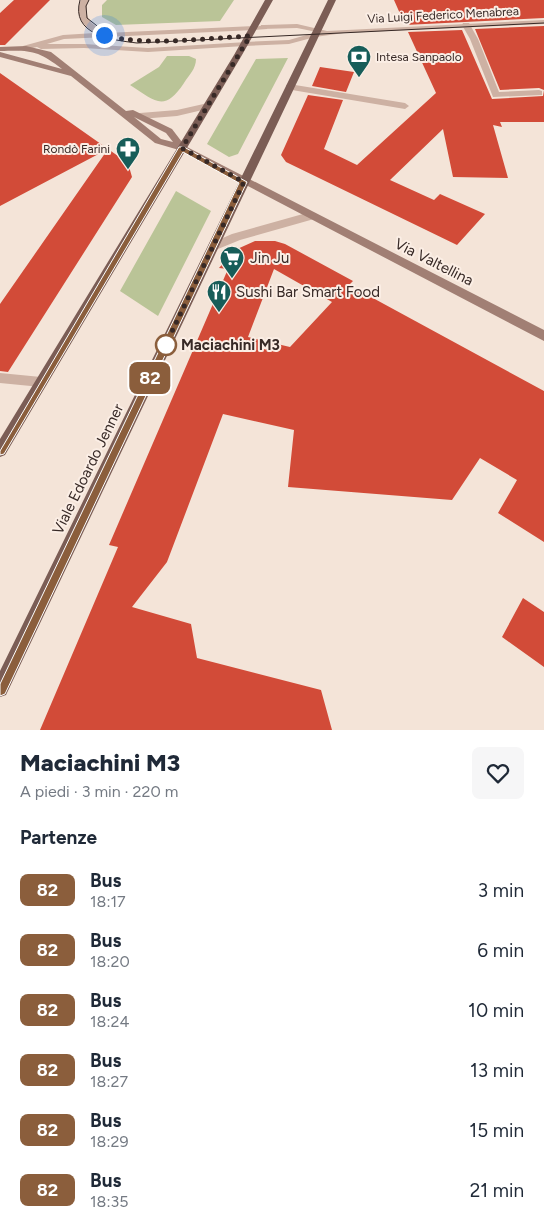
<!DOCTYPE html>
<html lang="it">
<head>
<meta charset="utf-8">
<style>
	:root { --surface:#fff; --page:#f6f6f7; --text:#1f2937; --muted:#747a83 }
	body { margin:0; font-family:Figtree,sans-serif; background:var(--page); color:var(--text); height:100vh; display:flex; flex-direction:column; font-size:19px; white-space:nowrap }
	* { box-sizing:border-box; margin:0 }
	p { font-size:16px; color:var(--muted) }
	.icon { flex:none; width:28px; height:28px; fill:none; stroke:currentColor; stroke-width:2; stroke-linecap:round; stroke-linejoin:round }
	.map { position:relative; height:730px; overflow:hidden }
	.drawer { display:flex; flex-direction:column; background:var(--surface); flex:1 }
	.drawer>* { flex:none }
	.badge { padding:0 10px; border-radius:8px; font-size:18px; line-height:32px }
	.you { position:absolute; width:25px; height:25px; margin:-12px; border:4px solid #fff; border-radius:50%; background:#1a73e8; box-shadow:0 0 0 8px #1a73e833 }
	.map>.badge { position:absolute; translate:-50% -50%; box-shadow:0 0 0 2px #fff }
	h2 { padding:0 20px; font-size:19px; line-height:45px }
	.round { display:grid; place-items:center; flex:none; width:52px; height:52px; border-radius:8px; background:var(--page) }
	.summary { display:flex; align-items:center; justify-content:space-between; height:85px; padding:0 20px }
	h1 { font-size:24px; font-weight:800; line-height:38px }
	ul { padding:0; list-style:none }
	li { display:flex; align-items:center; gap:15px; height:60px; padding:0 20px }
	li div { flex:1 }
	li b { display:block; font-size:19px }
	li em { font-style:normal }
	li .badge { min-width:55px; font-weight:700; text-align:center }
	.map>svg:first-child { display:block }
	.green { fill:#bac497 }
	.building { fill:#d24b38; fill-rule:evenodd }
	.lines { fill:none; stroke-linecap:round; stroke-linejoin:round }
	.service { fill:#cdb1a3; fill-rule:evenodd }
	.minor { fill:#cdb1a3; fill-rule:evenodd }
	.tertiary { fill:#cdb1a3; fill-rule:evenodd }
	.secondary { fill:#a17f74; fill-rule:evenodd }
	.primary { fill:#7b5d55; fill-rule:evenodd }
	.tram { stroke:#372926; stroke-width:1 }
	.line { fill:#8b5e3c; stroke:#fff }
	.walk { stroke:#372926; stroke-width:5; stroke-dasharray:0 9 }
	.stop-dot { fill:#fff; stroke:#8b5e3c; stroke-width:2.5 }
	.labels { text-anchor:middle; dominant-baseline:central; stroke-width:4; stroke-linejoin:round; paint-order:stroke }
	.far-street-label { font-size:12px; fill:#372926; stroke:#fbeee5 }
	.far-poi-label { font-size:12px; fill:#372926; stroke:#fbeee5; text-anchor:start }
	.poi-label { font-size:15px; fill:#372926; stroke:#fbeee5; text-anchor:start }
	.street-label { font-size:15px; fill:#372926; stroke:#fbeee5 }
	.stop-label { font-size:15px; font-weight:bold; fill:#372926; stroke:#fbeee5; text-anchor:start }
</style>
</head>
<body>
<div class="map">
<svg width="544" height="730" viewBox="0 0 544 730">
	<rect width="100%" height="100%" fill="#f4e4d8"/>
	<path class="green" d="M107 0H234L220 21 116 25 102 17V5Z
		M167 56H189L196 59C196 69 189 75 184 83 164 113 155 101 130 85L159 67Z
		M288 58 238 154 229 157 207 144 256 59Z
		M176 191 211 211 158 316 120 291Z"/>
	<path class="building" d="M14 0H50L5 45H0V13Z
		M394 0H544V18L405 25Z
		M544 26V122H500L502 127 493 125 508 178 453 177 443 129 390 180 434 200 440 194 485 214 457 245 286 162 281 155 308 95 343 100 324 149 357 165 436 93 408 32 462 30 492 99 543 96 544 90 539 88 500 90 475 29Z
		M320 67 354 72 346 92 312 86Z
		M0 73 108 149 0 206Z
		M108 149 128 163 132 177 8 372 0 371V304Z
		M255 241H275L285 244 353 281 349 285 544 391V542L498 513 517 480 480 458 452 500 288 487 294 430 223 414 167 562 132 607 191 624 197 658 321 690 332 730H40L118 547 109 545 228 269 219 268 235 250ZM274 269 332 302 290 347 248 337Z
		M523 598 544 612V667L502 637Z"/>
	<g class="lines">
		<path class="service" d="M81 0H89C81 17 92 25 106 33L254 26 258 28 254 30 64 39 47 44H84L148 48 247 42 248 44 244 46 148 52 84 48 41 49 37 47 23 50V46L63 35 95 33C82 25 74 15 81 0Z
			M463 23H469L478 39 499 92 539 90 542 91V95L493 97 470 39 462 25Z
			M289 84 405 103 409 106 405 109 286 89V85Z
			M0 373 41 377 46 378 47 382 46 386 41 387 0 383Z"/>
		<path class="minor" d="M544 20V24L344 33 315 37 289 44 244 46 240 44 244 42 289 40 317 32 297 28 261 29V25H264L297 24 327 31Z
			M208 103 211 104V108L177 116 140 119 135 116 140 113 177 110Z
			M310 212 314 213V219L240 240 213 251 208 247 209 244 232 234Z"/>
		<path class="tertiary" d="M264 25H267V29L254 30 250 28Z"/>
		<path class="secondary" d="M26 46 51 52 126 111 133 110 172 129 185 146 544 330V341L179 150 155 143 71 76 0 57V52L62 69C38 50 30 50 0 51V47ZM134 117 166 133 173 142 161 139Z"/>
		<path class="primary" d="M265 0H273L242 55 5 455 0 457V439L234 55Z
			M328 0H336L6 695 0 697V671Z"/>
		<path class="tram" d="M80 0C70 35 112 40 137 43L544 23
			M89 0 86 6 87 18 101 29"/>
	</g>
	<path class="line" d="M179 147H184L247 182 5 694 0 696V684L239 183 183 152 4 454 0 455V451Z"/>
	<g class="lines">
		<path class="walk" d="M104 35C145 47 206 38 250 36L182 148 244 182 164 348 166 345"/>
	</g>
	<defs>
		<symbol id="bank-pin" viewBox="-11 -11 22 30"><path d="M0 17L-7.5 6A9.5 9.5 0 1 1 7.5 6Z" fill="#175d59" stroke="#fbeee5"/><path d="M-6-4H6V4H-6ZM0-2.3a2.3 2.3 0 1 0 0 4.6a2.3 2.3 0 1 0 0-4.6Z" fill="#fff"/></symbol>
		<symbol id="pharmacy-pin" viewBox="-11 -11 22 30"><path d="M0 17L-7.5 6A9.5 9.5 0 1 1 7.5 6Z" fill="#175d59" stroke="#fbeee5"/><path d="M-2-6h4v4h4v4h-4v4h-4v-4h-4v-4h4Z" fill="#fff"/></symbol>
		<symbol id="supermarket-pin" viewBox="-11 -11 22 30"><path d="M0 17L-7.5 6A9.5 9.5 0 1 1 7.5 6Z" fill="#175d59" stroke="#fbeee5"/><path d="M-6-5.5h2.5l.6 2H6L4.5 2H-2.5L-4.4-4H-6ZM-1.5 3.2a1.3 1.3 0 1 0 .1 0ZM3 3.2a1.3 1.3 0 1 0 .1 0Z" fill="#fff"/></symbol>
		<symbol id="restaurant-pin" viewBox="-11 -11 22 30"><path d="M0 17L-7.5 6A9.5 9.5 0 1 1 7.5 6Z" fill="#175d59" stroke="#fbeee5"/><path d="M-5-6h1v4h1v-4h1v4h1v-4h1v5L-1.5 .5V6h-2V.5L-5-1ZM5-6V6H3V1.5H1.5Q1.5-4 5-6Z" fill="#fff"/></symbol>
	</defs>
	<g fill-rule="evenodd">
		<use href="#bank-pin" x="345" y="43" width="28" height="38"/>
		<use href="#pharmacy-pin" x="114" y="135" width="28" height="38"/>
		<use href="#supermarket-pin" x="218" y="244" width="28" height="38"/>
		<use href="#restaurant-pin" x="205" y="278" width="28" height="38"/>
	</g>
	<circle class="stop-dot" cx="166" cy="345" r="10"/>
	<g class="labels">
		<g class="far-street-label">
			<text transform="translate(443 15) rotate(-3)">Via Luigi Federico Menabrea</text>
		</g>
		<g class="far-poi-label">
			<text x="376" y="57">Intesa Sanpaolo</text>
			<text x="110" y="149" text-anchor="end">Rondò Farini</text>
		</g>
		<g class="poi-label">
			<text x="250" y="258">Jin Ju</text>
			<text x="236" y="292">Sushi Bar Smart Food</text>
		</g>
		<g class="street-label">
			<text transform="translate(434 262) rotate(27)">Via Valtellina</text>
			<text transform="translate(88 469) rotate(-64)">Viale Edoardo Jenner</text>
		</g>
		<g class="stop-label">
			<text x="181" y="345">Maciachini M3</text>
		</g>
	</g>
</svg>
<div class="you" style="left:104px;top:35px"></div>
<b class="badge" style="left:150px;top:378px;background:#8b5e3c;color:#fff">82</b>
</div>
<section class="drawer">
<div class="summary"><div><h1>Maciachini M3</h1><p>A piedi · 3 min · 220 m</p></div><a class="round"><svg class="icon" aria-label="heart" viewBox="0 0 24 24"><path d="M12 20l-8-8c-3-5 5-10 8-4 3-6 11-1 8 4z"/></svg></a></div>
<h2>Partenze</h2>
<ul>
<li><span class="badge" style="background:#8b5e3c;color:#fff">82</span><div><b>Bus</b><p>18:17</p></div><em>3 min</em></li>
<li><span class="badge" style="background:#8b5e3c;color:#fff">82</span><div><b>Bus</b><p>18:20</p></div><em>6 min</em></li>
<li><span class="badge" style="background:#8b5e3c;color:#fff">82</span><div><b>Bus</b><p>18:24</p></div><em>10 min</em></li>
<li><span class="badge" style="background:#8b5e3c;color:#fff">82</span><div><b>Bus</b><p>18:27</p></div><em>13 min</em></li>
<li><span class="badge" style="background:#8b5e3c;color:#fff">82</span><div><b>Bus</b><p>18:29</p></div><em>15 min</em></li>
<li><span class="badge" style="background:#8b5e3c;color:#fff">82</span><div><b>Bus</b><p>18:35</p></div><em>21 min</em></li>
</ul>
</section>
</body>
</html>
